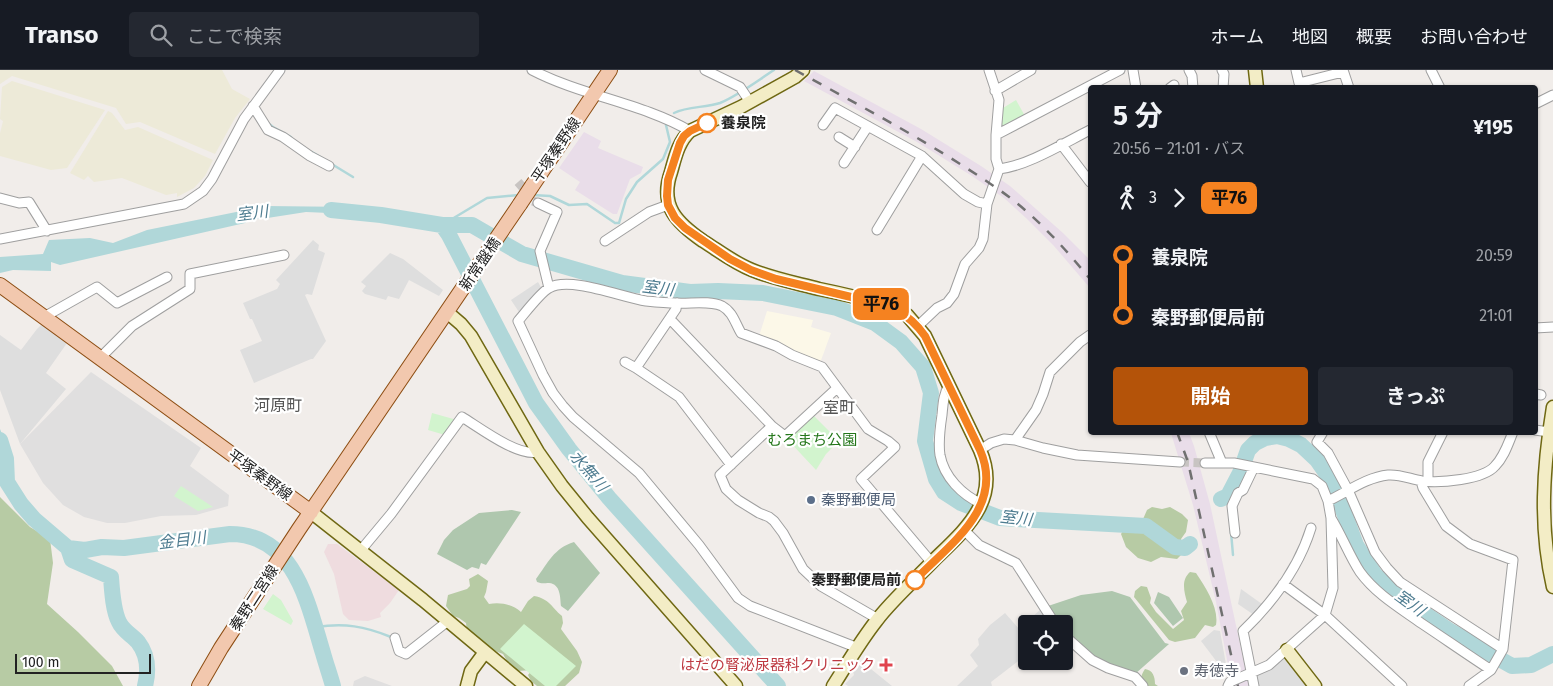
<!DOCTYPE html>
<html lang="ja">
<head>
<meta charset="utf-8">
<style>
	:root { --surface:#171b24; --page:#242831; --text:#f1f3f6; --muted:#9ea1a6; --line:#363941; --accent:#b45309 }
	body { margin:0; font-family:"Fira Sans","Noto Sans JP",sans-serif; background:var(--page); color:var(--text); height:100vh; display:flex; flex-direction:column; font-size:19px; white-space:nowrap }
	* { box-sizing:border-box; margin:0 }
	p { font-size:16px; color:var(--muted) }
	.icon { flex:none; width:28px; height:28px; fill:none; stroke:currentColor; stroke-width:2; stroke-linecap:round; stroke-linejoin:round }
	.map { position:relative; flex:1; overflow:hidden }
	.panel { position:absolute; left:1088px; top:15px; width:450px; height:350px; display:flex; flex-direction:column; background:var(--surface); border-radius:5px; box-shadow:0 1px 4px #0004 }
	.panel>* { flex:none }
	.badge { padding:0 10px; border-radius:8px; font-size:18px; line-height:32px }
	.tools { position:absolute; left:1018px; top:545px; display:grid; gap:10px }
	.tools a { display:grid; place-items:center; width:55px; height:55px; border-radius:5px; background:var(--surface); box-shadow:0 1px 4px #0004; font-size:25px }
	.scale { position:absolute; left:15px; bottom:12px; width:136px; box-sizing:border-box; padding-left:5px; border:2px solid #222; border-top:0; font-size:14px; line-height:18px; white-space:nowrap; color:#222; -webkit-text-stroke:4px #fff; paint-order:stroke }
	.map>.badge { position:absolute; translate:-50% -50%; box-shadow:0 0 0 2px #fff }
	.legs { display:flex; align-items:center; gap:8px; height:55px; padding:0 25px; font-size:16px }
	.legs p { margin-inline-start:auto }
	.headline { display:flex; align-items:center; justify-content:space-between; height:85px; padding:0 25px }
	h1 { font-size:28px; font-weight:700; line-height:38px }
	.action { display:flex; gap:10px; margin-top:auto; padding:10px 25px }
	.action a { flex:1; height:58px; border-radius:5px; background:var(--accent); color:#fff; font-size:20px; font-weight:700; line-height:58px; text-align:center }
	.action a+a { background:var(--page); color:var(--text) }
	ul { padding:0 25px; list-style:none }
	li { display:flex; align-items:center; gap:18px; height:60px; font-size:19px }
	li i { display:grid; place-items:center; width:8px; height:100%; margin:0 6px; background:currentColor }
	li i::after { content:''; width:12px; height:12px; margin:-6px; border:4px solid; border-radius:50%; background:var(--surface) }
	li p { margin-inline-start:auto }
	li:first-child i { background:linear-gradient(#0000 50%,currentColor 0) }
	li:last-child i { background:linear-gradient(currentColor 50%,#0000 0) }
	header { display:flex; align-items:center; gap:30px; box-sizing:border-box; height:70px; padding:0 25px; background:var(--surface); border-bottom:1px solid var(--line) }
	header strong { font-size:24px }
	nav { display:flex; gap:28px; margin-inline-start:auto; font-size:18px }
	.search { width:350px; height:45px; background:var(--page); display:flex; align-items:center; gap:12px; box-sizing:border-box; padding:0 18px; border-radius:5px; color:var(--muted); font-size:19px }
	.map>svg:first-child { display:block }
	.residential { fill:#e0dfdf }
	.commercial { fill:#efdcdf }
	.industrial { fill:#e9dde9 }
	.education { fill:#fcf8e8 }
	.farmland { fill:#edead8 }
	.forest { fill:#b7cba4 }
	.cemetery { fill:#afc7ae }
	.park { fill:#d2f4ce }
	.parking { fill:#dedede }
	.water { fill:#b0d7d9 }
	.lines { fill:none; stroke-linecap:round; stroke-linejoin:round }
	.stream { stroke:#b0d7d9; stroke-width:2.5 }
	.river { stroke:#b0d7d9; stroke-width:16 }
	.street-tunnel { stroke:#c8c4c2; stroke-width:9; stroke-dasharray:9 4.5; stroke-linecap:butt }
	.street-casing { stroke:#9f9f9f; stroke-width:11 }
	.secondary-casing { stroke:#6f6813; stroke-width:15 }
	.primary-casing { stroke:#8d4d12; stroke-width:16 }
	.street { stroke:#fff; stroke-width:9 }
	.secondary { stroke:#f3edc6; stroke-width:12 }
	.primary { stroke:#f2c8ae; stroke-width:14 }
	.rail { stroke:#707070; stroke-width:2.5; stroke-dasharray:10 10; stroke-linecap:butt }
	.primary-bridge-casing { stroke:#8d4d12; stroke-width:16; stroke-linecap:butt }
	.primary-bridge { stroke:#f2c8ae; stroke-width:14 }
	.line-1-casing { stroke:#fff; stroke-width:11 }
	.line-1 { stroke:#f58220; stroke-width:8 }
	.stop-1-dot { fill:#fff; stroke:#f58220; stroke-width:2.5 }
	.service-dot { fill:#5c6f8a; stroke:#fff; stroke-width:2 }
	.health-dot { fill:#e0444e; stroke:#fff; stroke-width:2 }
	.worship-dot { fill:#6b7280; stroke:#fff; stroke-width:2 }
	.labels { text-anchor:middle; dominant-baseline:central; stroke-width:4.5; stroke-linejoin:round; paint-order:stroke }
	.stop-label { font-size:15px; font-weight:bold; fill:#222; stroke:#fff; text-anchor:start }
	.street-label { font-size:15px; fill:#222; stroke:#fff }
	.park-label { font-size:15px; fill:#24761a; stroke:#fff }
	.service-label { font-size:15px; fill:#4e5e75; stroke:#fff; text-anchor:start }
	.health-label { font-size:15px; fill:#be3a42; stroke:#fff; text-anchor:end }
	.worship-label { font-size:15px; fill:#5b616d; stroke:#fff; text-anchor:start }
	.water-label { font-size:16px; font-style:italic; fill:#4e7c90; stroke:#fff }
	.neighbourhood-label { font-size:16px; fill:#555; stroke:#fff }
</style>
</head>
<body>
<header>
<strong>Transo</strong>
<div class="search"><svg class="icon" aria-label="search" viewBox="0 0 24 24"><circle cx="10" cy="10" r="6"/><path d="M15 15l6 6"/></svg>ここで検索</div>
<nav><a>ホーム</a><a>地図</a><a>概要</a><a>お問い合わせ</a></nav>
</header>
<div class="map">
<svg width="1553" height="616" viewBox="0 0 1553 616">
	<rect width="100%" height="100%" fill="#f1edea"/>
	<path class="residential" d="M91 302 201 378 190 396 229 425 228 436 196 445 161 446 125 453H107L84 447 63 435 43 413 20 374Z
		M365 606 392 616H353L354 611Z"/>
	<path class="commercial" d="M328 474H337L399 520 390 533 380 543 381 547 368 551 349 550 343 544 334 504 324 482Z"/>
	<path class="industrial" d="M814 1 921 59 981 96 1010 116 1063 163 1090 190V218L1054 176 1026 148 1004 128 972 106 917 72 804 11Z
		M584 62 601 71 598 78 643 97 641 103 630 109 617 144H613L575 120 580 112 559 98Z
		M1171 363H1189L1194 376 1210 434 1249 616H1232L1216 532 1193 435Z"/>
	<path class="education" d="M767 241 813 250 811 257 831 263 820 293 759 266Z"/>
	<path class="farmland" d="M0 0H222L232 19 250 29 235 48 215 84 140 52 126 54 116 38 12 6 0 14Z
		M12 11 105 40 67 98 51 100 0 86V63L3 51 0 49 2 17Z
		M108 41 112 43 125 60 138 57 213 90 205 106 194 118 177 127V123L166 125 122 108 94 112 88 106 84 110 70 103Z"/>
	<path class="forest" d="M0 427 30 457 50 469 53 493 47 534 78 562 112 596 123 616H0Z
		M1152 437 1162 439 1170 437 1182 444 1188 450 1186 462 1181 469 1182 484 1177 489 1161 487 1151 492 1138 488 1126 477 1121 464 1126 456H1140L1147 440Z
		M1190 502 1196 503C1206 518 1219 538 1216 555L1213 557 1205 555 1195 568 1175 572 1169 570 1134 527 1135 521 1141 516 1147 517 1151 528 1150 533 1156 542 1173 559 1184 550 1181 541 1187 532C1184 521 1181 510 1190 502Z
		M478 504 488 511 486 522 484 527 489 534C500 532 512 534 521 542L528 531 534 526C550 529 551 537 562 546L563 553 561 559 577 581 582 592 579 603 565 616H537L531 611 528 605 532 600 518 601 507 591 503 584 490 579 467 561 466 553 459 548 453 546 446 536 448 525 467 519 470 516 469 509Z
		M1145 599C1153 600 1155 607 1155 614L1158 616H1146C1140 609 1140 607 1145 599Z"/>
	<path class="cemetery" d="M512 440 521 442 486 495 481 493 479 499 472 497 467 500 437 484 444 470 453 460 479 443Z
		M574 472 600 503 568 541 561 536C560 528 561 514 549 513 544 513 542 514 537 512L536 509C548 493 554 478 574 472Z
		M1112 521 1130 527 1165 573 1169 574 1135 604 1097 590 1064 560V554H1059L1048 536 1081 525Z
		M1158 522 1169 527 1183 548 1173 556 1154 533Z"/>
	<path class="park" d="M1016 30 1025 46 1005 57 1000 55 1003 46V38Z
		M432 343 457 350 445 365 428 360Z
		M813 345 839 371 826 384 816 400 787 369Z
		M181 416 213 437 198 441 174 426Z
		M273 524 281 530 293 551 291 555 263 539Z
		M524 554 576 596 556 616H545L500 579Z"/>
	<path class="parking" d="M313 170 319 175 318 180 325 183 312 225 307 224 305 225 326 271 313 289H311L254 313 240 280 262 271 252 249H250L243 233 277 219 280 214 276 210Z
		M390 183 403 189 443 220 439 226 409 210 399 229 388 226 386 230 365 224 362 221 366 216 361 212Z
		M538 212 542 219 534 230 519 242 511 230Z
		M42 254 67 273 46 303 66 319 20 374 0 320V265L21 280 37 259Z
		M1241 519 1262 534 1254 545 1238 534Z
		M1041 539 1052 554H1026V585L991 612 992 616H957L978 596 970 585 979 575 978 569 990 555 1005 543 1019 559Z
		M1214 560 1220 561 1227 600H1223L1201 571Z
		M1282 588 1286 589 1306 616H1257V605Z
		M861 591 892 616H848L845 614 854 605 853 601Z"/>
	<path class="water" d="M266 136 354 137 352 144 306 142 261 149 251 148 245 153 60 195 51 192V201L13 200 0 203V187L43 184 49 170 90 168 113 173 147 160Z
		M0 359 11 387 8 397 0 383Z"/>
	<g class="lines">
		<path class="stream" d="M674 43C688 36 705 38 720 33 739 25 757 11 774 0
			M268 53 273 57 291 67
			M312 82 353 107
			M532 125 550 126 569 135 587 134 615 153H619L626 129 637 112 663 89 670 72 666 55
			M442 155 487 128 519 125
			M1228 426 1229 436
			M1231 462 1233 485
			M316 557C345 553 364 556 391 567"/>
		<path class="river" d="M331 140 381 145 442 155H472L522 184 622 213 690 222 718 221 763 223 837 238 875 253 901 272 923 297 931 323 925 371 936 409 944 422 961 433 1000 448 1146 456 1175 477 1185 478 1190 474
			M442 155 449 165 536 333 569 379 609 428 778 616
			M0 370 6 389 7 412 21 434 34 449 68 478 85 480 102 477 124 478 230 464C295 464 308 534 323 583 326 594 330 605 333 616
			M1221 429 1228 426 1240 403 1248 380 1255 373 1265 368 1277 366 1289 369 1301 375 1317 390 1333 413 1356 475 1375 505 1397 525 1450 561 1512 596 1531 595 1553 584
			M68 478 72 490 111 507C112 521 113 540 119 552 123 561 132 565 138 572 148 585 149 600 145 616"/>
		<path class="street-tunnel" d="M518 112 525 120V128L538 133
			M1180 392 1205 393"/>
		<defs>
			<path id="street" d="M532 0C582 26 642 33 690 61
				M705 0 740 17 750 32
				M1133 0 1136 18
				M1189 0 1192 6 1193 18
				M1222 0 1224 4 1223 18
				M1296 0 1299 13 1343 2
				M1343 0 1349 18
				M1431 0 1440 18
				M1170 18 1174 15
				M995 21 1031 0
				M1535 34 1553 25
				M253 36 268 60 283 67 310 86 329 96
				M823 55 835 38 922 86 964 124 978 132 987 134
				M996 65 1120 0
				M839 67 855 77
				M1061 74 1090 112
				M844 93 868 56
				M999 99C1027 96 1064 73 1090 60
				M0 128 19 133 29 132 47 161
				M538 133 557 142 540 181 549 218
				M877 160 922 86
				M0 169 184 134 203 121 212 109 244 49 280 0
				M605 171 649 142 668 135
				M677 233 676 239 636 298 679 327 731 395
				M44 247 97 217 117 233 167 207
				M670 249 772 356 785 366 836 319
				M918 256 937 238 947 233 954 224 965 194 979 178 983 169 987 134 999 99 996 89V65L999 30 989 0
				M1535 258 1553 257
				M100 288 132 256 190 219V204L284 185
				M625 292 636 298
				M949 315C943 325 943 335 942 345 940 358 938 372 940 385 944 407 962 425 982 434
				M1535 326 1536 324 1541 325
				M772 356 720 405 726 419 738 430 759 443 769 447 774 451 783 463 803 499 821 516 878 549
				M1535 360 1549 362
				M1209 362 1222 393
				M1323 362 1317 372 1328 383 1348 420 1375 482 1387 498 1400 512 1503 579
				M1015 370 1036 340 1043 324 1050 302 1080 272 1090 265
				M980 380 991 373 1004 369 1015 370 1043 378 1077 385 1180 392
				M1205 393H1234L1313 409 1322 416 1328 431 1331 448 1333 518 1325 545 1269 595 1230 612 1228 616
				M1421 411 1423 418 1446 456 1470 474 1513 490 1503 579 1491 600 1469 616
				M1428 411V392L1443 362
				M1328 431C1347 422 1367 407 1388 405 1400 404 1410 409 1422 411 1440 413 1483 410 1495 396 1504 387 1508 374 1513 362
				M1331 448C1342 466 1349 485 1360 502 1376 524 1400 538 1421 553 1445 569 1468 585 1491 600
				M964 460 979 475 1016 493 1055 554
				M1235 463 1232 436 1238 423 1243 420 1254 397
				M361 480 391 444 462 347C480 358 518 387 538 382
				M1283 514 1325 545 1402 616
				M1064 565 1092 590 1108 598 1135 607 1143 616
				M395 568 399 581 406 584 448 551
				M858 578 750 536 738 528 699 475 639 403 573 347 563 336 553 323 543 305 518 251C525 243 541 222 549 218 570 206 621 227 646 231 656 232 666 233 676 233 690 234 709 230 722 236 733 242 735 253 741 263L776 276 792 285 822 297 868 359 888 371 895 377 861 409 932 493
				M1254 616 1243 561C1272 533 1299 497 1311 458"/>
			<path id="secondary" d="M803 0 795 7 741 37 690 61C678 72 675 88 671 102 659 136 677 153 703 171 719 181 734 193 752 200 774 209 796 213 819 219 844 224 868 230 893 237L907 245 925 266 980 380C1001 429 967 458 935 489 917 508 893 529 877 550 861 570 847 594 833 616
				M1255 0 1257 18
				M447 242 461 254 471 266 538 382 562 416 588 448 736 616
				M1553 337C1543 398 1539 456 1553 517
				M311 442 423 530 526 616
				M1287 580 1315 616
				M467 616 471 601 485 582"/>
			<path id="primary" d="M532 116 610 0
				M0 215 311 442
				M199 616 221 578 299 459 520 134"/>
		</defs>
		<use href="#street" class="street-casing"/>
		<use href="#secondary" class="secondary-casing"/>
		<use href="#primary" class="primary-casing"/>
		<use href="#street" class="street"/>
		<use href="#secondary" class="secondary"/>
		<use href="#primary" class="primary"/>
		<path class="rail" d="M795 0C864 38 933 74 998 119 1033 143 1063 176 1090 209
			M1177 362 1188 392 1238 616"/>
		<defs>
			<path id="primary-bridge" d="M520 134 532 116"/>
		</defs>
		<use href="#primary-bridge" class="primary-bridge-casing"/>
		<use href="#primary-bridge" class="primary-bridge"/>
	</g>
	<g class="lines">
		<defs>
			<path id="line-1" d="M707 53 690 61 684 66 680 73 668 110 667 126 668 135 675 148 685 158 730 189 751 200 776 209 893 237C906 245 916 253 925 266L980 380C1005 437 951 473 915 510"/>
		</defs>
		<use href="#line-1" class="line-1-casing"/>
		<use href="#line-1" class="line-1"/>
	</g>
	<g class="stop-1-dot">
		<circle cx="707" cy="53" r="9"/>
		<circle cx="915" cy="510" r="9"/>
	</g>
	<circle class="service-dot" cx="811" cy="430" r="5"/>
	<path class="health-dot" d="M883.5 587.5h5v5h5v5h-5v5h-5v-5h-5v-5h5z"/>
	<circle class="worship-dot" cx="1184" cy="601" r="5"/>
	<g class="labels">
		<g class="stop-label">
			<text x="721" y="53">養泉院</text>
			<text x="901" y="510" text-anchor="end">秦野郵便局前</text>
		</g>
		<g class="street-label">
			<text transform="translate(556 80) rotate(-56)">平塚秦野線</text>
			<text transform="translate(480 194) rotate(-56)">新常盤橋</text>
			<text transform="translate(260 405) rotate(36)">平塚秦野線</text>
			<text transform="translate(254 528) rotate(-57)">秦野二宮線</text>
		</g>
		<g class="park-label">
			<text x="812" y="370">むろまち公園</text>
		</g>
		<g class="service-label">
			<text x="821" y="430">秦野郵便局</text>
		</g>
		<g class="health-label">
			<text x="875" y="595">はだの腎泌尿器科クリニック</text>
		</g>
		<g class="worship-label">
			<text x="1194" y="601">寿徳寺</text>
		</g>
		<g class="water-label">
			<text transform="translate(252 143) rotate(-7)">室川</text>
			<text transform="translate(658 218) rotate(7)">室川</text>
			<text transform="translate(589 401) rotate(49)">水無川</text>
			<text transform="translate(1016 448) rotate(6)">室川</text>
			<text transform="translate(182 470) rotate(-7)">金目川</text>
			<text transform="translate(1410 533) rotate(36)">室川</text>
		</g>
		<g class="neighbourhood-label">
			<text x="278" y="335">河原町</text>
			<text x="839" y="337">室町</text>
		</g>
	</g>
</svg>
<div class="tools">
<a><svg class="icon" aria-label="locate" viewBox="0 0 24 24"><circle cx="12" cy="12" r="6"/><path d="M12 2v4M12 18v4M2 12h4M18 12h4"/></svg></a>
</div>
<div class="scale">100 m</div>
<b class="badge" style="left:881px;top:234px;background:#f58220;color:#111">平76</b>
<section class="panel">
<div class="headline"><div><h1>5 分</h1><p>20:56 – 21:01 · バス</p></div><b>¥195</b></div>
<div class="legs"><svg class="icon" aria-label="walk" viewBox="0 0 24 24"><circle cx="13" cy="4" r="2"/><path d="M13 8l-2 6 4 7M11 14l-3 7M7 12l3-4h3l4 4"/></svg>3<svg class="icon" aria-label="forward" viewBox="0 0 24 24"><path d="M9 5l7 7-7 7"/></svg><b class="badge" style="background:#f58220;color:#111">平76</b></div>
<ul>
<li><i style="color:#f58220"></i><b>養泉院</b><p>20:59</p></li>
<li><i style="color:#f58220"></i><b>秦野郵便局前</b><p>21:01</p></li>
</ul>
<div class="action"><a>開始</a><a>きっぷ</a></div>
</section>
</div>
</body>
</html>
